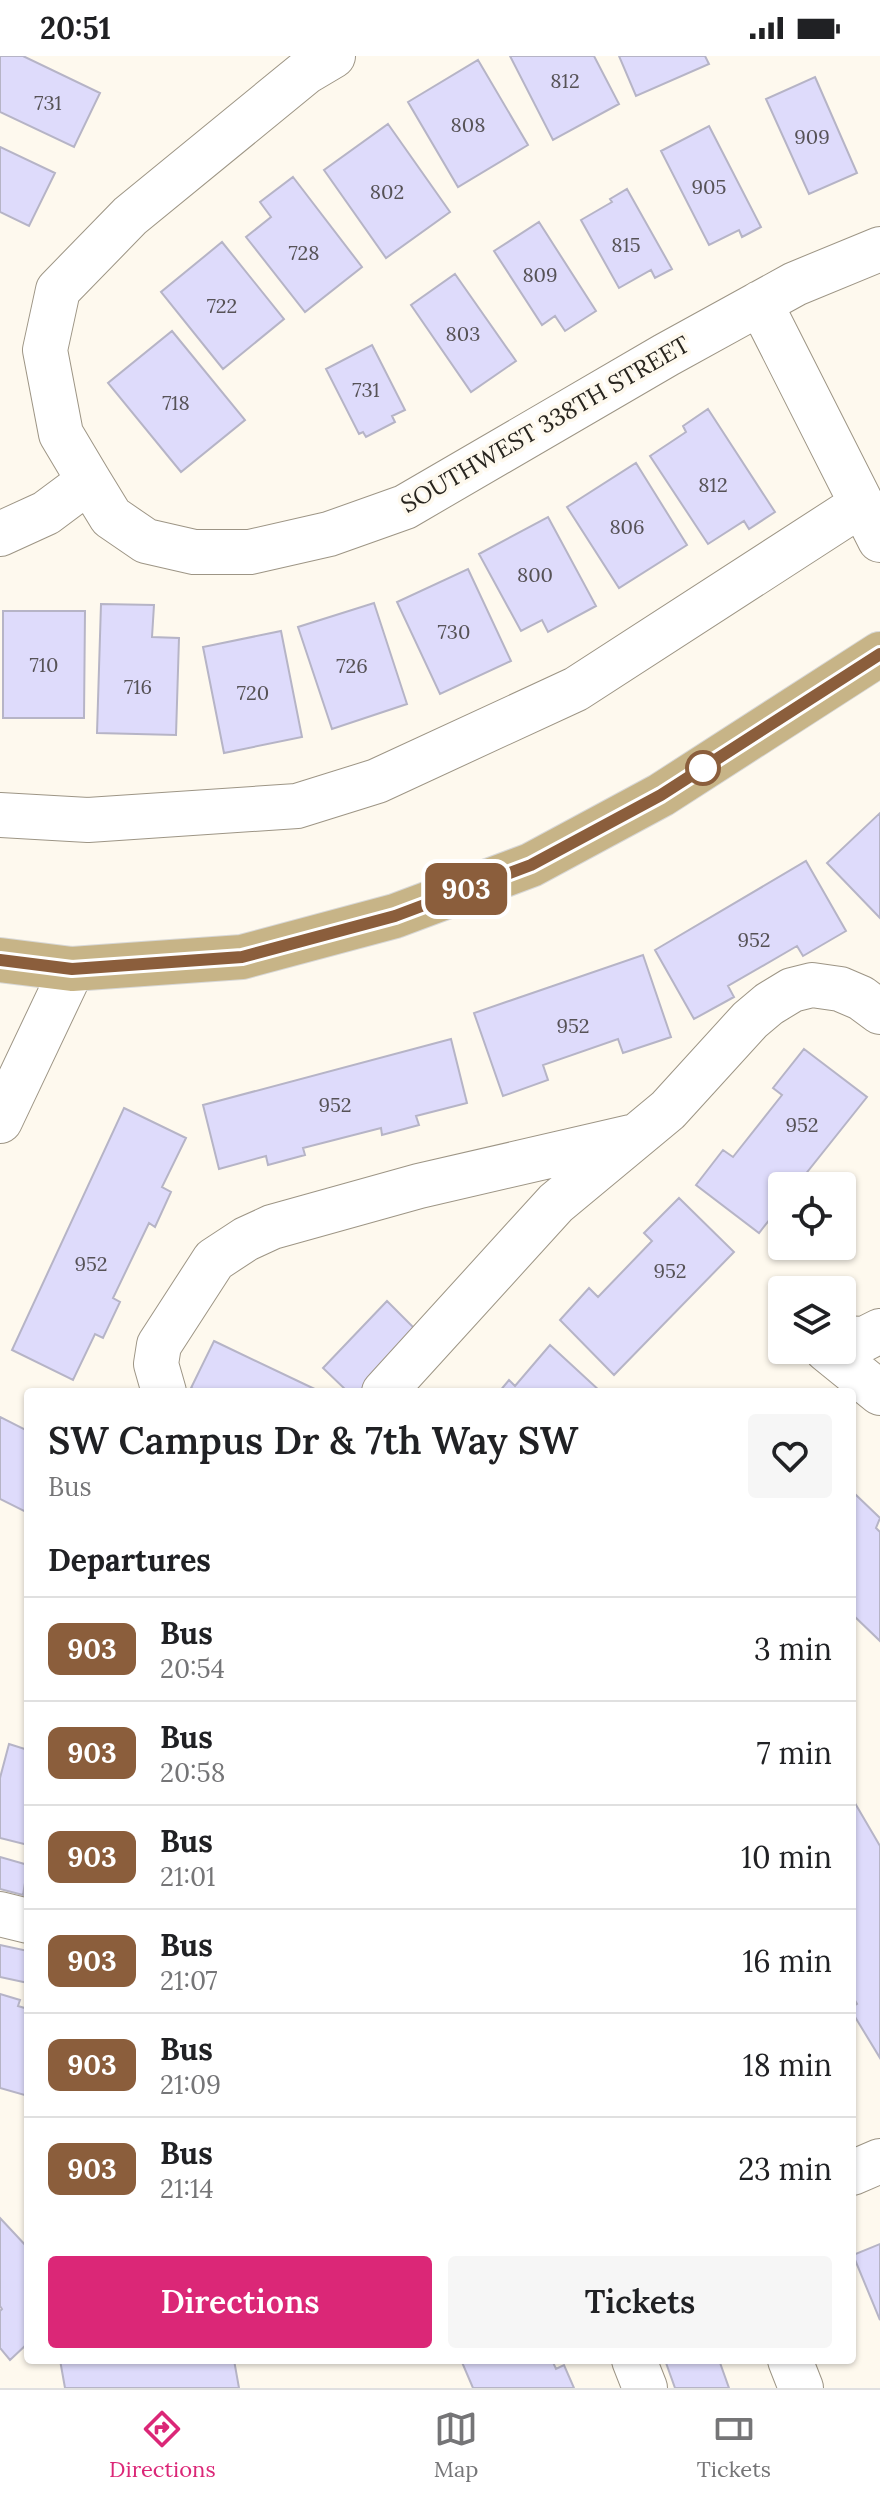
<!DOCTYPE html>
<html lang="en">
<head>
<meta charset="utf-8">
<style>
	:root { --surface:#fff; --page:#f6f6f6; --text:#202124; --muted:#757577; --line:#e0e0e0; --accent:#db2777 }
	body { margin:0; font-family:Lora,serif; background:var(--page); color:var(--text); height:100vh; display:flex; flex-direction:column; font-size:30px; white-space:nowrap }
	* { box-sizing:border-box; margin:0 }
	p { font-size:26px; color:var(--muted) }
	.icon { flex:none; width:44px; height:44px; fill:none; stroke:currentColor; stroke-width:2; stroke-linecap:round; stroke-linejoin:round }
	.map { position:relative; flex:1; overflow:hidden }
	.side { position:absolute; left:24px; top:1332px; width:832px; height:976px; display:flex; flex-direction:column; background:var(--surface); border-radius:8px; box-shadow:0 2px 6px #0004 }
	.side>* { flex:none }
	.badge { padding:0 16px; border-radius:12px; font-size:28px; line-height:52px }
	.buttons { position:absolute; left:768px; top:1116px; display:grid; gap:16px }
	.buttons a { display:grid; place-items:center; width:88px; height:88px; border-radius:8px; background:var(--surface); box-shadow:0 2px 6px #0004; font-size:40px }
	.map>.badge { position:absolute; translate:-50% -50%; box-shadow:0 0 0 4px #fff }
	h2 { padding:0 24px; font-size:30px; line-height:72px }
	.round { display:grid; place-items:center; flex:none; width:84px; height:84px; border-radius:8px; background:var(--page) }
	.head { display:flex; align-items:center; justify-content:space-between; height:136px; padding:0 24px }
	h1 { font-size:38px; font-weight:600; line-height:60px }
	.action { display:flex; gap:16px; margin-top:auto; padding:16px 24px }
	.action a { flex:1; height:92px; border-radius:8px; background:var(--accent); color:#fff; font-size:32px; font-weight:600; line-height:92px; text-align:center }
	.action a+a { background:var(--page); color:var(--text) }
	ul { padding:0; list-style:none }
	li { display:flex; align-items:center; gap:24px; height:104px; padding:0 24px; border-top:2px solid var(--line) }
	li div { flex:1 }
	li b { display:block; font-size:30px }
	li em { font-style:normal }
	li .badge { min-width:88px; font-weight:700; text-align:center }
	.status { display:flex; justify-content:space-between; align-items:center; height:56px; padding:0 40px; background:var(--surface); direction:ltr }
	.status svg { height:22px; fill:currentColor }
	.menu { display:flex; justify-content:space-around; align-items:center; height:112px; border-top:2px solid var(--line); background:var(--surface); font-size:22px; color:var(--muted) }
	.menu a { display:grid; justify-items:center; gap:4px }
	.menu .active { color:var(--accent) }
	.map>svg:first-child { display:block }
	.building { fill:#dedbfb; stroke:#b6b4c6; stroke-width:2 }
	.lines { fill:none; stroke-linecap:round; stroke-linejoin:round }
	.minor-casing { stroke:#9d9585; stroke-width:46 }
	.major-casing { stroke:#d8d8d7; stroke-width:46 }
	.minor { stroke:#fff; stroke-width:44 }
	.major { stroke:#c7b487; stroke-width:44 }
	.line-casing { stroke:#fff; stroke-width:18 }
	.line { stroke:#8b5e3c; stroke-width:12 }
	.stop-dot { fill:#fff; stroke:#8b5e3c; stroke-width:4 }
	.labels { text-anchor:middle; dominant-baseline:central; stroke-width:7; stroke-linejoin:round; paint-order:stroke }
	.number-label { font-size:20px; fill:#565256 }
	.street-label { font-size:24px; fill:#28251f; stroke:#fef9ee }
</style>
</head>
<body>
<div class="status"><b>20:51</b><svg viewBox="0 0 49 12"><path d="M0 12V9h3v3zM5 12V6h3v6zM10 12V3h3v9zM15 12V0h3v12zM26 1h20v11H26zM47 4h2v5h-2z"/></svg></div>
<div class="map">
<svg width="880" height="2332" viewBox="0 0 880 2332">
	<rect width="100%" height="100%" fill="#fef9ee"/>
	<path class="building" d="M0 0H23L100 37 74 91 0 56Z
		M510 0H594L619 48 553 84Z
		M619 0H705L709 8 636 40Z
		M478 4 528 89 458 131 408 46Z
		M815 21 857 117 809 138 766 43Z
		M388 68 450 156 386 202 324 114Z
		M709 70 761 171 742 181 739 174 709 189 661 95Z
		M0 91 55 117 29 170 0 156Z
		M293 121 362 211 305 256 246 181 271 161 260 146Z
		M627 133 672 213 655 222 651 214 619 232 581 164 612 146 610 143Z
		M539 166 596 255 565 275 555 260 542 269 494 195Z
		M222 186 284 263 223 313 161 236Z
		M455 218 516 305 471 336 411 249Z
		M172 275 245 364 181 416 108 327Z
		M372 289 405 354 392 360 395 366 366 381 363 376 359 378 326 313Z
		M708 353 775 456 749 473 744 465 708 488 650 400 686 376 683 370Z
		M636 407 687 489 619 532 567 451Z
		M548 461 596 550 548 576 542 564 521 575 479 498Z
		M468 513 511 605 440 638 397 546Z
		M374 547 407 648 332 673 298 571Z
		M101 548 154 549 152 581 179 582 176 679 97 677Z
		M3 555H85L84 662H3Z
		M281 575 302 681 224 697 203 591Z
		M880 757V862L827 807Z
		M806 805 846 875 803 900 797 890 728 930 734 941 694 963 655 894Z
		M643 899 671 981 623 997 618 983 543 1009 548 1024 503 1040 474 957Z
		M451 983 467 1047 416 1060 419 1069 382 1079 381 1072 303 1092 305 1099 268 1109 266 1100 219 1113 203 1049Z
		M804 993 867 1041 796 1130H782V1148L759 1177 696 1129 723 1094 733 1101 782 1039 773 1032Z
		M124 1052 186 1082 162 1131 171 1136 155 1171 149 1167 113 1242 120 1246 103 1282 95 1278 73 1324 12 1294Z
		M679 1142 734 1196 614 1319 560 1264 589 1232 598 1241 652 1185 644 1177Z
		M387 1245 424 1282 372 1336H348L323 1312Z
		M214 1285 321 1336H200L191 1332Z
		M550 1289 601 1336H499L509 1324 515 1330Z
		M0 1361 28 1375V1457L0 1443Z
		M855 1438 880 1462 876 1472 880 1476V1585L852 1558V1441Z
		M9 1688 28 1694V1789L0 1782V1722Z
		M852 1742 880 1790V2002L852 1956V1951L857 1948 852 1939Z
		M0 1801 28 1809 23 1839 0 1833Z
		M0 1889 28 1895V1927L0 1921Z
		M0 1938 20 1944 18 1950 28 1953V2040L0 2032Z
		M0 2162 28 2192V2287L10 2304 0 2292V2255L2 2253 0 2250Z
		M880 2188V2264L853 2199Z
		M60 2304H234L239 2332H65Z
		M461 2304H552L556 2313 564 2309 574 2332H473Z
		M665 2304H719L729 2332H675Z"/>
	<g class="lines">
		<defs>
			<path id="minor" d="M760 247 880 484
				M89 425 61 378 45 294 58 234 130 160 306 16 333 0
				M0 478 46 457 89 425 111 461 146 485 194 496H250L329 478 405 451 666 299 795 228 880 193
				M0 759 88 764 297 750 377 725 576 633 862 448
				M0 1065 72 913
				M842 1282 864 1283 880 1275
				M827 1294 880 1337
				M164 1336 156 1308 159 1289 214 1204 246 1183 272 1171 419 1130 631 1081
				M384 1336 556 1147 668 1054 750 964 769 948 792 934 812 929 840 933 861 942 880 956
				M0 1858 28 1865
				M852 2117 880 2105
				M634 2304 645 2332
				M790 2304 801 2332"/>
			<path id="major" d="M0 904 72 913 242 901 395 860 531 809 661 739 880 598"/>
		</defs>
		<use href="#minor" class="minor-casing"/>
		<use href="#major" class="major-casing"/>
		<use href="#minor" class="minor"/>
		<use href="#major" class="major"/>
	</g>
	<g class="lines">
		<defs>
			<path id="line" d="M0 904 72 913 242 901 395 860 531 809 661 739 880 598"/>
		</defs>
		<use href="#line" class="line-casing"/>
		<use href="#line" class="line"/>
	</g>
	<circle class="stop-dot" cx="703" cy="712" r="16"/>
	<g class="labels">
		<g class="number-label">
			<text x="565" y="24">812</text>
			<text x="48" y="46">731</text>
			<text x="468" y="68">808</text>
			<text x="812" y="80">909</text>
			<text x="709" y="130">905</text>
			<text x="387" y="135">802</text>
			<text x="626" y="188">815</text>
			<text x="304" y="196">728</text>
			<text x="540" y="218">809</text>
			<text x="222" y="249">722</text>
			<text x="463" y="277">803</text>
			<text x="366" y="333">731</text>
			<text x="176" y="346">718</text>
			<text x="713" y="428">812</text>
			<text x="627" y="470">806</text>
			<text x="535" y="518">800</text>
			<text x="454" y="575">730</text>
			<text x="44" y="608">710</text>
			<text x="352" y="609">726</text>
			<text x="138" y="630">716</text>
			<text x="253" y="636">720</text>
			<text x="754" y="883">952</text>
			<text x="573" y="969">952</text>
			<text x="335" y="1048">952</text>
			<text x="802" y="1068">952</text>
			<text x="91" y="1207">952</text>
			<text x="670" y="1214">952</text>
		</g>
		<g class="street-label">
			<text transform="translate(545 368) rotate(-30)">SOUTHWEST 338TH STREET</text>
		</g>
	</g>
</svg>
<div class="buttons">
<a><svg class="icon" aria-label="locate" viewBox="0 0 24 24"><circle cx="12" cy="12" r="6"/><path d="M12 2v4M12 18v4M2 12h4M18 12h4"/></svg></a>
<a><svg class="icon" aria-label="layers" viewBox="0 0 24 24"><path d="M12 4l9 5-9 5-9-5zM3 14l9 5 9-5"/></svg></a>
</div>
<b class="badge" style="left:466px;top:833px;background:#8b5e3c;color:#fff">903</b>
<section class="side">
<div class="head"><div><h1>SW Campus Dr &amp; 7th Way SW</h1><p>Bus</p></div><a class="round"><svg class="icon" aria-label="heart" viewBox="0 0 24 24"><path d="M12 20l-8-8c-3-5 5-10 8-4 3-6 11-1 8 4z"/></svg></a></div>
<h2>Departures</h2>
<ul>
<li><span class="badge" style="background:#8b5e3c;color:#fff">903</span><div><b>Bus</b><p>20:54</p></div><em>3 min</em></li>
<li><span class="badge" style="background:#8b5e3c;color:#fff">903</span><div><b>Bus</b><p>20:58</p></div><em>7 min</em></li>
<li><span class="badge" style="background:#8b5e3c;color:#fff">903</span><div><b>Bus</b><p>21:01</p></div><em>10 min</em></li>
<li><span class="badge" style="background:#8b5e3c;color:#fff">903</span><div><b>Bus</b><p>21:07</p></div><em>16 min</em></li>
<li><span class="badge" style="background:#8b5e3c;color:#fff">903</span><div><b>Bus</b><p>21:09</p></div><em>18 min</em></li>
<li><span class="badge" style="background:#8b5e3c;color:#fff">903</span><div><b>Bus</b><p>21:14</p></div><em>23 min</em></li>
</ul>
<div class="action"><a>Directions</a><a>Tickets</a></div>
</section>
</div>
<nav class="menu">
<a class="active"><svg class="icon" aria-label="directions" viewBox="0 0 24 24"><path d="M12 3l9 9-9 9-9-9zM9 14v-3h6M13 9l2 2-2 2"/></svg>Directions</a>
<a><svg class="icon" aria-label="map" viewBox="0 0 24 24"><path d="M3 6l6-2 6 2 6-2v14l-6 2-6-2-6 2zM9 4v14M15 6v14"/></svg>Map</a>
<a><svg class="icon" aria-label="tickets" viewBox="0 0 24 24"><path d="M3 7h18v10H3zM15 7v10"/></svg>Tickets</a>
</nav>
</body>
</html>
